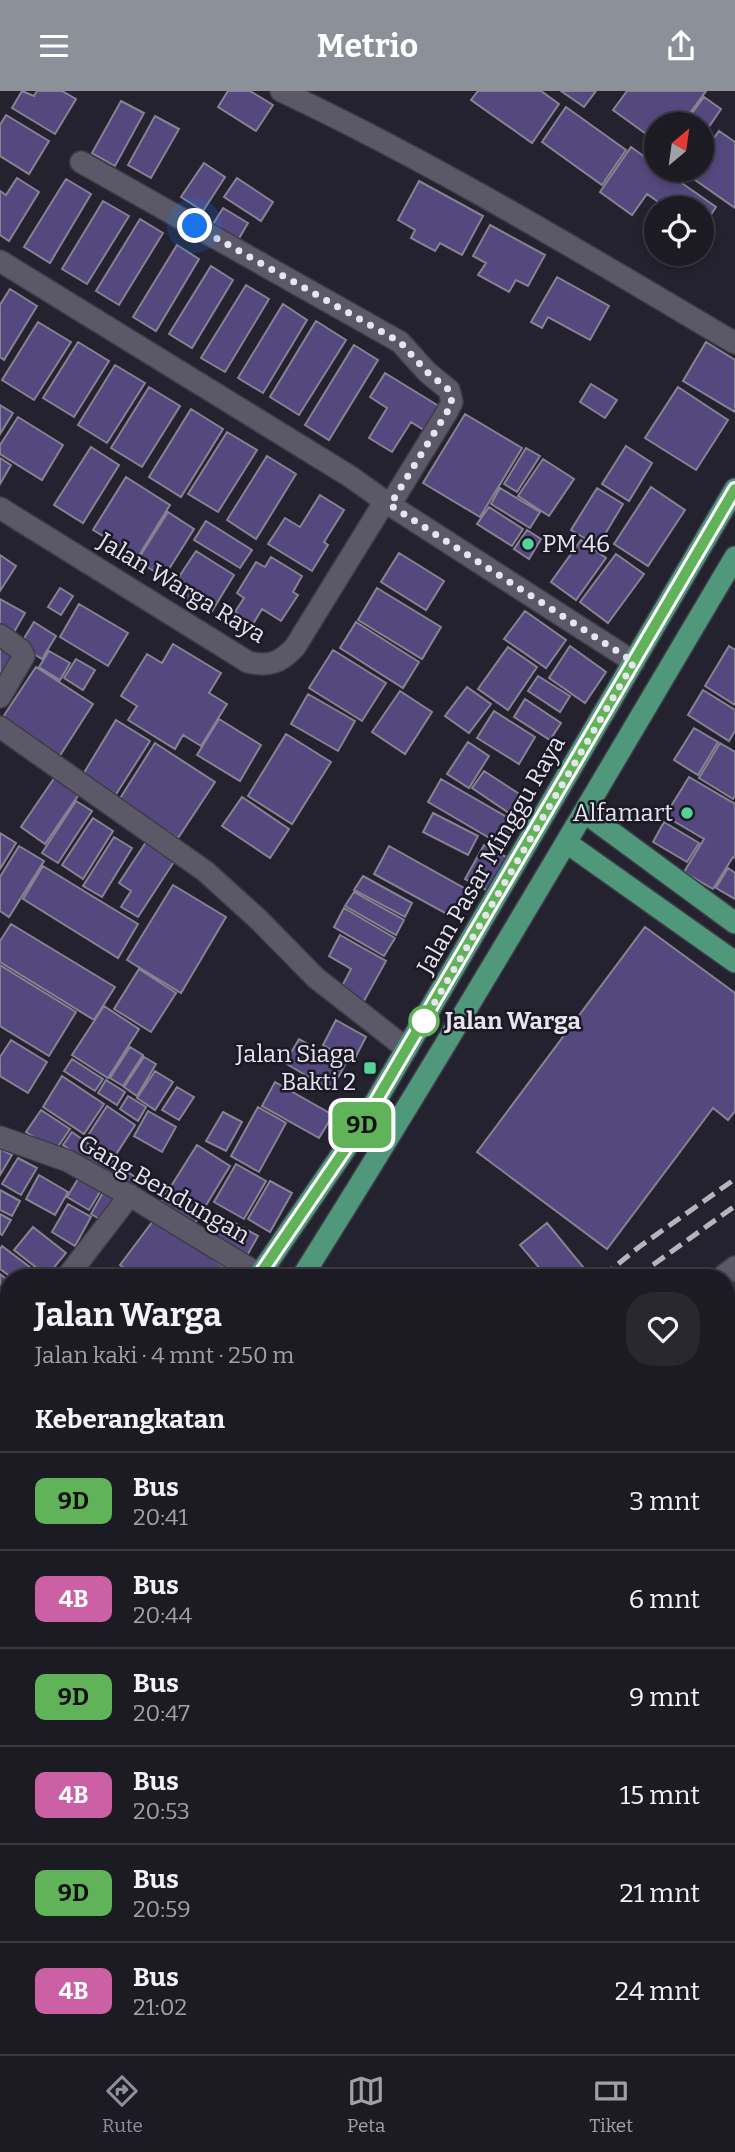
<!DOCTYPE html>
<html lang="id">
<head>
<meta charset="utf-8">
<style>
	:root { --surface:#1c1a23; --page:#292730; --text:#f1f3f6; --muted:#a0a1a6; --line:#3a3841; --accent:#8c9099 }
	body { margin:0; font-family:Bitter,serif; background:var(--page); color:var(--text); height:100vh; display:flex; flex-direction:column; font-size:26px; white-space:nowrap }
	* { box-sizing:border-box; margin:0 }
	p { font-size:23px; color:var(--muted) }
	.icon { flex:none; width:38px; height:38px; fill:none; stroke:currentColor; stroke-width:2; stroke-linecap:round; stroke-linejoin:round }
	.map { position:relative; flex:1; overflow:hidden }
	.details { position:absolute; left:0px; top:1178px; width:735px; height:786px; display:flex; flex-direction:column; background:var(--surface); border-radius:28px 28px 0 0; box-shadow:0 4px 10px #0003,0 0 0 2px var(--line) }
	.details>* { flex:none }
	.badge { padding:0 14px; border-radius:10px; font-size:24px; line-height:46px }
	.needle { width:46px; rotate:29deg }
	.tools { position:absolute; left:644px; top:21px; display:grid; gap:14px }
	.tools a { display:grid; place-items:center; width:70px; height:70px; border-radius:50%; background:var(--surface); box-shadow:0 4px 10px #0003,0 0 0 2px var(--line); font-size:35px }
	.you { position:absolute; width:35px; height:35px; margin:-18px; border:5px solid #fff; border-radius:50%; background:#1a73e8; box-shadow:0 0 0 10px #1a73e833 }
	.map>.badge { position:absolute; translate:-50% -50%; box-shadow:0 0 0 4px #fff }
	h2 { padding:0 35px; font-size:26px; line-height:63px }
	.round { display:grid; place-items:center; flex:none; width:74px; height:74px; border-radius:28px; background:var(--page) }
	.headline { display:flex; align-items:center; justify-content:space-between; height:119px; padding:0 35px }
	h1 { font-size:33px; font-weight:700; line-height:52px }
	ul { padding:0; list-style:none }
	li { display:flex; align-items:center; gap:21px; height:98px; padding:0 35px; border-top:2px solid var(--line) }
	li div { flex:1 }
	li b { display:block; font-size:26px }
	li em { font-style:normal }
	li .badge { min-width:77px; font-weight:700; text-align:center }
	header { display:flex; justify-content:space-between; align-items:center; height:91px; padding:0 35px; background:var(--accent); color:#fff; font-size:32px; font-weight:700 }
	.tabs { display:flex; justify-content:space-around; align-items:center; height:98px; border-top:2px solid var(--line); background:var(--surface); font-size:19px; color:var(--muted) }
	.tabs a { display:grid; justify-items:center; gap:4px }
	.tabs .selected { color:var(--accent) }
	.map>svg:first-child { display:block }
	.building { fill:#54487e; stroke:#858392; stroke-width:2 }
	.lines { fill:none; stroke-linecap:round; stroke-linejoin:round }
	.minor-casing { stroke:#3e3c46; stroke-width:24 }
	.major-casing { stroke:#3e3c46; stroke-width:24 }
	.minor { stroke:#5b5968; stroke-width:21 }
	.major { stroke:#50987b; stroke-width:21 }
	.rail { stroke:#b7b4be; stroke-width:5; stroke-dasharray:14 7; stroke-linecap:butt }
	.line-casing { stroke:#fff; stroke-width:16 }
	.line { stroke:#61b359; stroke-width:10 }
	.walk { stroke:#e6e4ed; stroke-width:7; stroke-dasharray:0 12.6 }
	.poi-dot { fill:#54d396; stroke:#1b1925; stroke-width:2.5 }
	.stop-dot { fill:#fff; stroke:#61b359; stroke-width:3.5 }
	.labels { text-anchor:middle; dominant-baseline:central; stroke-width:5; stroke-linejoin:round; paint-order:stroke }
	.poi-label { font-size:24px; fill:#e6e4ed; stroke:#1b1925; text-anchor:end }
	.street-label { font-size:24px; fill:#e6e4ed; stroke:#1b1925 }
	.stop-label { font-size:24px; font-weight:bold; fill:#e6e4ed; stroke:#1b1925; text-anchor:start }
</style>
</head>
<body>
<header><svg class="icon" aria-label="menu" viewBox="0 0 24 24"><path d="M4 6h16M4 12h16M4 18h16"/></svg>Metrio<svg class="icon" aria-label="share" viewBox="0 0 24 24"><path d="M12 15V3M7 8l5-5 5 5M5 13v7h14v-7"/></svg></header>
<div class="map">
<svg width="735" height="1963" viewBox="0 0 735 1963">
	<rect width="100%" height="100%" fill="#25222f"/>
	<path class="building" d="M22 0 34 5 37 0H62L76 8 55 43 12 17Z
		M228 0H250L273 14 256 40 218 16Z
		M478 0H541L559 13 532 52 471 9Z
		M561 0H596L584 16Z
		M627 0H706L682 33H656V50L613 19Z
		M704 6 721 18 702 46V33H684Z
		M121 10 144 22 115 75 92 62Z
		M566 16 626 59 602 94 542 51Z
		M6 24 49 50 29 83 0 65V34Z
		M155 25 179 38 151 87 128 74Z
		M719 40 735 51V117L688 84 691 79H702V64Z
		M631 56 656 74V79H663L716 116 702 137V117H667L647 103 632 124 600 101Z
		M204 72 225 86 203 120 181 106Z
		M17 87 39 101 9 150 0 144V100L6 104Z
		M237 87 273 111 261 130 224 106Z
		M66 88 91 103 50 172 24 156Z
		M419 90 483 125 462 164 440 152 435 160 411 147 415 139 398 129Z
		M103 110 129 125 87 193 62 178Z
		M223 117 248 132 238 149 213 133Z
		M140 128 163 142 119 214 96 200Z
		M490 134 545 164 528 195 516 189 509 201 478 184 486 172 473 165Z
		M177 154 199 168 156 240 133 226Z
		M211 175 233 189 192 257 169 243Z
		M557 186 609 215 590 249 548 226 542 237 531 231Z
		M246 194 269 208 225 281 201 267Z
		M10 198 37 215 4 269 0 266V214Z
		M283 213 307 229 263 302 238 287Z
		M316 230 346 249 299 324 270 306Z
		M38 231 71 251 34 309 2 289Z
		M78 251 109 270 74 326 43 307Z
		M706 251 735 269V321L683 290Z
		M354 254 378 269 329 349 305 334Z
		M115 274 145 292 107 352 78 334Z
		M385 282 442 317 427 341 411 331 392 361 369 347 387 317 370 306Z
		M591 293 617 309 605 327 580 311Z
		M149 296 180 315 142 376 111 357Z
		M678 296 728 329 696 379 645 347Z
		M0 314 13 322 0 343Z
		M191 318 223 338 181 406 149 386Z
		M465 323 522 357 480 426 423 392Z
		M18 326 63 354 42 389 0 363V354Z
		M227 341 257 359 218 421 188 403Z
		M626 355 652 372 629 410 602 393Z
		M91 356 119 374 83 432 54 414Z
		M526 357 540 365 517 401 504 393Z
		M267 365 296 383 256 448 227 429Z
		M0 367 11 374 0 393Z
		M543 368 574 388 549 425 518 405Z
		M126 386 170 414 138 466 93 439Z
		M651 396 685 419 648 475 614 453Z
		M500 397 540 421 530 437 491 413Z
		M597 397 623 413 598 455 571 439Z
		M320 404 344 419 324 451 328 454 312 480 268 453 285 427 300 436Z
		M489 416 523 438 512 455 477 433Z
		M168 421 194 438 164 486 137 470Z
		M206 430 252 459 240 477 194 449Z
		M527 439 541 448 529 468 514 458Z
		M581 449 606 467 576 509 551 491Z
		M196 460 234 484 211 522 171 498Z
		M399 462 444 490 426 519 381 491Z
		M616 463 644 483 608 532 580 511Z
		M0 464 16 475 0 500Z
		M271 466 302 485 293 501 298 504 281 530 262 518 253 533 235 521 244 507 237 502 256 471 265 476Z
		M60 497 73 505 61 524 48 516Z
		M377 497 441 536 422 568 358 529Z
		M0 508 25 522 13 543 0 536Z
		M79 513 128 542 108 575 60 546Z
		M525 520 566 549 546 577 504 548Z
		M34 531 56 545 42 568 20 554Z
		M356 531 419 571 403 597 340 557Z
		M0 552 23 567 0 602Z
		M173 553 221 582 209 602 227 613 201 655 183 644 175 658 128 629 137 615 121 605 147 563 162 572Z
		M570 555 606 581 585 612 549 587Z
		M729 555 735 559V614L705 595Z
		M508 556 537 576 508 619 478 598Z
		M333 559 386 592 362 630 309 597Z
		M49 560 70 572 60 589 39 576Z
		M76 568 95 579 83 599 64 587Z
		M36 576 93 613 59 666 1 629Z
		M538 585 570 605 560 621 528 600Z
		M467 596 491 613 469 642 445 625Z
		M703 599 735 619V640L729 650 688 624Z
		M400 600 432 621 405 663 372 641Z
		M308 603 355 630 338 660 291 633Z
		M525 608 561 632 550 649 514 626Z
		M494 620 535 646 519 673 477 647Z
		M219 628 261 654 240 690 197 664Z
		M116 629 150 650 115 705 82 685Z
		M694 637 718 651 698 684 674 669Z
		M286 643 331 671 292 733 248 705Z
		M468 651 489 665 469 697 447 683Z
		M155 652 215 691 178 747 119 709Z
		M720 652 735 661V705L733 708 699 687Z
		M59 680 84 696 45 753 21 736Z
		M484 680 521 704 509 722 472 697Z
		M689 686 735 713V767L733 766 713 798 684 781 704 748 665 725Z
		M441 688 517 732 503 755 428 711Z
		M242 706 289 738 270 767 222 735Z
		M76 710 92 720 58 772 42 762Z
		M433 722 478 745 468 764 423 741Z
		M93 727 113 740 83 788 62 774Z
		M664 731 699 752 687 771 653 751Z
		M0 742 16 752 0 778Z
		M114 746 132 757 102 806 83 795Z
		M148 748 177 766 138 826 121 816 131 800 119 792Z
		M484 754 508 767 490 801 465 788Z
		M19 755 44 770 9 826 0 820V786Z
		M389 755 471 801 456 828 374 783Z
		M43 775 138 833 118 867 23 808Z
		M728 777 735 782V808L716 797Z
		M363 785 412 812 405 826 354 799Z
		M173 794 226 826 181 902 127 869Z
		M354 801 404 829 396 844 345 815Z
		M344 817 395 847 384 865 334 836Z
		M11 833 115 896 94 929 0 871V850Z
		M645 836 735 902V1020L728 1029 713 1017 607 1158 477 1061Z
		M340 844 386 870 364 910 341 897 351 878 329 865Z
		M0 874 76 921 49 965 0 935Z
		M139 878 176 902 151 941 114 918Z
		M104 915 139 938 108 987 72 964Z
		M336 929 366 946 353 971 323 954Z
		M299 948 345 974 331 999 285 972Z
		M11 949 47 971 28 1002 0 985V966Z
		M130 956 143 964 123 995 110 987Z
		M144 966 156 973 137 1005 124 996Z
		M72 968 103 988 95 1000 64 980Z
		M155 980 173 991 155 1019 137 1007Z
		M62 985 104 1013 84 1043 43 1016Z
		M106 989 125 1001 117 1014 98 1002Z
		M275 991 333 1024 319 1047 262 1015Z
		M177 996 194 1006 179 1029 162 1019Z
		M128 1005 146 1016 138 1030 120 1018Z
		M107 1015 135 1034 115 1065 87 1046Z
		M258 1016 286 1032 259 1081 231 1065Z
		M41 1019 70 1038 55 1060 26 1041Z
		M148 1020 176 1036 162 1061 134 1045Z
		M223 1021 242 1031 226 1060 206 1050Z
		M72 1041 139 1089 130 1102 63 1054Z
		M197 1054 230 1075 192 1137 158 1116Z
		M0 1058 12 1064 0 1084Z
		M18 1067 37 1077 21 1104 2 1093Z
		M236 1073 266 1090 244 1128 214 1111Z
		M81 1083 103 1096 89 1119 67 1106Z
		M39 1084 68 1101 55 1124 26 1108Z
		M270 1090 292 1102 270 1141 248 1128Z
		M105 1098 123 1108 106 1132 91 1123Z
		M0 1099 20 1110 12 1125 0 1119Z
		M68 1113 91 1126 75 1155 52 1141Z
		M217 1122 258 1145 244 1170 203 1147Z
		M0 1123 11 1129 2 1144 0 1143Z
		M156 1126 231 1181 227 1186H137L120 1174Z
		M547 1132 584 1177 573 1186H547L520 1154Z
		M33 1136 66 1162 47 1185 14 1159Z
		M2 1155 43 1186H11L0 1178V1158Z
		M0 1183 9 1190V1243L4 1249 0 1246Z
		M726 1253 735 1261V1287L728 1295 726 1293Z
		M9 1358V1397L0 1391V1370Z
		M0 1396 9 1403V1439L0 1432Z
		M728 1415 735 1420V1454L726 1465V1418Z
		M0 1439 9 1446V1472L0 1479Z
		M735 1465V1492L726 1485V1476Z
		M726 1494 735 1501V1510L726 1522Z
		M730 1595 735 1601V1625L726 1632V1598Z
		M9 1609V1632L0 1624V1618Z
		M0 1632 9 1640V1661L0 1670Z
		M735 1637V1663L726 1654V1645Z
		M9 1667V1704L0 1714V1677Z
		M734 1724 735 1772 726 1780V1731Z
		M726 1803 735 1810V1864L726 1856Z
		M7 1860 9 1862V1893L0 1882V1866Z
		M726 1867 735 1875V1881L732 1884 735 1887V1897L726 1906Z
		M0 1894 9 1905V1930L3 1934 0 1930Z
		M75 1955H140L130 1963H72L69 1960Z
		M173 1955H208L215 1963H180Z
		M274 1955H317L308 1963H265Z
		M324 1955H333L340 1963H314Z
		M338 1955H369L371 1958 363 1963H344Z
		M373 1955H405L409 1959 404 1963H379Z
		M420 1955H476L481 1963H424Z
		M595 1955H652L656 1963H596L593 1956Z"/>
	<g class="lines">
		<defs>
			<path id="minor" d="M281 0C438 74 586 164 735 252
				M81 71 400 251 427 281 449 299 452 311 447 321 390 414
				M0 170 351 386 390 414 634 571
				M0 417 248 571C269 576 280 572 295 556L385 410
				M0 544 21 559 24 565 0 606
				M0 636 205 780 259 829 316 887 407 958
				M0 1046 68 1070 134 1107 260 1184
				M67 1186 130 1104
				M722 1186 735 1176
				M0 1283 9 1269
				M726 1394 735 1398
				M726 1550 735 1543
				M726 1684 735 1693
				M0 1802 9 1794
				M164 1955 172 1963
				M236 1963 248 1955"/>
			<path id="major" d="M584 721 735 832
				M567 752 735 871
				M258 1186 363 1032 735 398
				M302 1186C451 949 592 707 735 466
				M0 1490 9 1480
				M0 1550 9 1540"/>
		</defs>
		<use href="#minor" class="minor-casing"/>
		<use href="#major" class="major-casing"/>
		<use href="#minor" class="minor"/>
		<use href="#major" class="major"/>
		<path class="rail" d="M602 1186 639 1156 735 1088
			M636 1186 735 1115
			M0 1720 9 1712
			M0 1753 9 1745"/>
	</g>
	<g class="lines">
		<defs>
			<path id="line" d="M258 1186 363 1032 735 398"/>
		</defs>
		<use href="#line" class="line-casing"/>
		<use href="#line" class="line"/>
		<path class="walk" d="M195 135 400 251 427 281 449 299 452 312 447 321 390 414 634 571 422 933 424 930"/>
	</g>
	<g class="poi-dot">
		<circle cx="528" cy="453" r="7"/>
		<circle cx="687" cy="722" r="7"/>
		<rect x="363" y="970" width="14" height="14" rx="3.5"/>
	</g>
	<circle class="stop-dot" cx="424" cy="930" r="14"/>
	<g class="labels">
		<g class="poi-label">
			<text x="542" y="453" text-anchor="start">PM 46</text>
			<text x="673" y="722">Alfamart</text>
			<text x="356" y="963">Jalan Siaga<tspan x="356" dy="28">Bakti 2</tspan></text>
		</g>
		<g class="street-label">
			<text transform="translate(182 497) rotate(31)">Jalan Warga Raya</text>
			<text transform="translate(491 764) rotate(-60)">Jalan Pasar Minggu Raya</text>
			<text transform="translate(164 1098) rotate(30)">Gang Bendungan</text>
		</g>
		<g class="stop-label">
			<text x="445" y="930">Jalan Warga</text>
		</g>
	</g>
</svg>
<div class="tools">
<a><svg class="needle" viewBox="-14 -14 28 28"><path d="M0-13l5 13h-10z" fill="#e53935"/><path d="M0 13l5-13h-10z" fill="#a0a1a6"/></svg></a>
<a><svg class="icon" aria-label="locate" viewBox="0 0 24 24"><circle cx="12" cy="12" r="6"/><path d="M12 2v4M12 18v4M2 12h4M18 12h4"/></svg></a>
</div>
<div class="you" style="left:195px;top:135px"></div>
<b class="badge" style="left:362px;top:1034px;background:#61b359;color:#111">9D</b>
<section class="details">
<div class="headline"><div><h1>Jalan Warga</h1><p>Jalan kaki · 4 mnt · 250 m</p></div><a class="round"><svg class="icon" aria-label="heart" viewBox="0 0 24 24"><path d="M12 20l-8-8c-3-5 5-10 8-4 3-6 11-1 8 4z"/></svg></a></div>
<h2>Keberangkatan</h2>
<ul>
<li><span class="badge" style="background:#61b359;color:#111">9D</span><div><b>Bus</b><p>20:41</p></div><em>3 mnt</em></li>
<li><span class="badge" style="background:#cb60a4;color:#fff">4B</span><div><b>Bus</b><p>20:44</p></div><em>6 mnt</em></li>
<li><span class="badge" style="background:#61b359;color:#111">9D</span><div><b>Bus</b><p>20:47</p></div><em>9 mnt</em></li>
<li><span class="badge" style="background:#cb60a4;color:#fff">4B</span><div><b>Bus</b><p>20:53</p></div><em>15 mnt</em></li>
<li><span class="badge" style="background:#61b359;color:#111">9D</span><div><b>Bus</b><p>20:59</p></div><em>21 mnt</em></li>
<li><span class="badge" style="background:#cb60a4;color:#fff">4B</span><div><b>Bus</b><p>21:02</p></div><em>24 mnt</em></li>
</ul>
</section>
</div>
<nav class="tabs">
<a class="selected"><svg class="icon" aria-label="directions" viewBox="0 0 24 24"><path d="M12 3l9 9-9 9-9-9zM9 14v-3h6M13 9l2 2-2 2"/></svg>Rute</a>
<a><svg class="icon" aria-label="map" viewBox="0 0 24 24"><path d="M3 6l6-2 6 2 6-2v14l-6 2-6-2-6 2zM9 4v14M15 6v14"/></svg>Peta</a>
<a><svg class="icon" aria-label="tickets" viewBox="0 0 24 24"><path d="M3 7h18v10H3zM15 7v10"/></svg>Tiket</a>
</nav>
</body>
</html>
